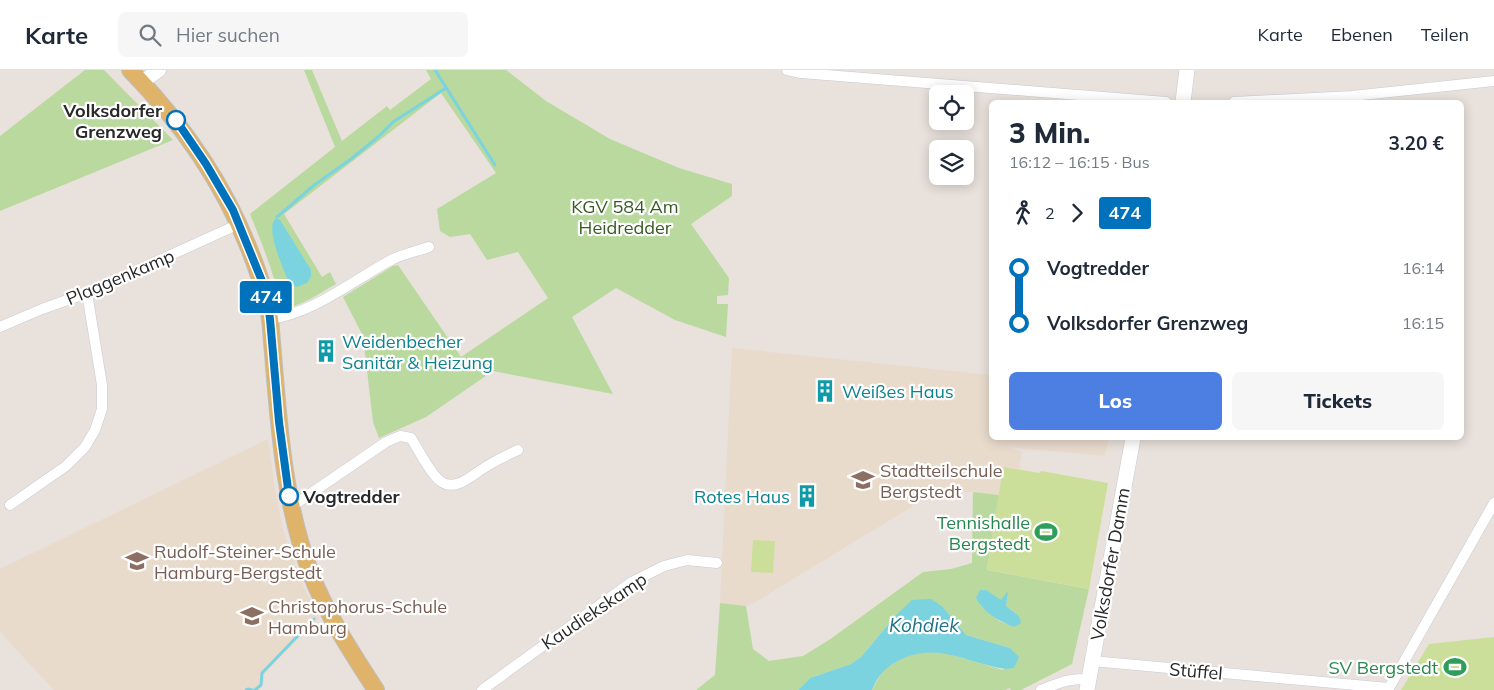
<!DOCTYPE html>
<html lang="de">
<head>
<meta charset="utf-8">
<style>
	:root { --surface:#fff; --page:#f6f6f7; --text:#1f2937; --muted:#747a83; --line:#e0e1e3; --accent:#4d7fe3 }
	body { margin:0; font-family:Mulish,sans-serif; background:var(--page); color:var(--text); height:100vh; display:flex; flex-direction:column; font-size:19px; white-space:nowrap }
	* { box-sizing:border-box; margin:0 }
	p { font-size:16px; color:var(--muted) }
	.icon { flex:none; width:28px; height:28px; fill:none; stroke:currentColor; stroke-width:2; stroke-linecap:round; stroke-linejoin:round }
	.map { position:relative; flex:1; overflow:hidden }
	.drawer { position:absolute; left:989px; top:30px; width:475px; height:340px; display:flex; flex-direction:column; background:var(--surface); border-radius:8px; box-shadow:0 2px 12px #0003 }
	.drawer>* { flex:none }
	.badge { padding:0 10px; border-radius:4px; font-size:18px; line-height:32px }
	.fabs { position:absolute; left:929px; top:15px; display:grid; gap:10px }
	.fabs a { display:grid; place-items:center; width:45px; height:45px; border-radius:8px; background:var(--surface); box-shadow:0 2px 12px #0003; font-size:25px }
	.map>.badge { position:absolute; translate:-50% -50%; box-shadow:0 0 0 2px #fff }
	.legs { display:flex; align-items:center; gap:8px; height:55px; padding:0 20px; font-size:16px }
	.legs p { margin-inline-start:auto }
	.head { display:flex; align-items:center; justify-content:space-between; height:85px; padding:0 20px }
	h1 { font-size:28px; font-weight:800; line-height:38px }
	.button { display:flex; gap:10px; margin-top:auto; padding:10px 20px }
	.button a { flex:1; height:58px; border-radius:8px; background:var(--accent); color:#fff; font-size:20px; font-weight:800; line-height:58px; text-align:center }
	.button a+a { background:var(--page); color:var(--text) }
	ul { padding:0 20px; list-style:none }
	li { display:flex; align-items:center; gap:18px; height:55px; font-size:19px }
	li i { display:grid; place-items:center; width:8px; height:100%; margin:0 6px; background:currentColor }
	li i::after { content:''; width:12px; height:12px; margin:-6px; border:4px solid; border-radius:50%; background:var(--surface) }
	li p { margin-inline-start:auto }
	li:first-child i { background:linear-gradient(#0000 50%,currentColor 0) }
	li:last-child i { background:linear-gradient(currentColor 50%,#0000 0) }
	header { display:flex; align-items:center; gap:30px; box-sizing:border-box; height:70px; padding:0 25px; background:var(--surface); border-bottom:1px solid var(--line) }
	header strong { font-size:24px }
	nav { display:flex; gap:28px; margin-inline-start:auto; font-size:18px }
	.search { width:350px; height:45px; background:var(--page); display:flex; align-items:center; gap:12px; box-sizing:border-box; padding:0 18px; border-radius:8px; color:var(--muted); font-size:19px }
	.map>svg:first-child { display:block }
	.education { fill:#e9dbcc }
	.green { fill:#bad99e; fill-rule:evenodd }
	.pitch { fill:#ccdf9a }
	.water { fill:#7ad3df }
	.lines { fill:none; stroke-linecap:round; stroke-linejoin:round }
	.stream { stroke:#7ad3df; stroke-width:3 }
	.minor-casing { stroke:#c7cbd4; stroke-width:11 }
	.tertiary-casing { stroke:#c7cbd4; stroke-width:15 }
	.secondary-casing { stroke:#c7cbd4; stroke-width:16 }
	.primary-casing { stroke:#bebebe; stroke-width:18 }
	.minor { stroke:#fff; stroke-width:10 }
	.tertiary { stroke:#fff; stroke-width:14 }
	.secondary { stroke:#fff; stroke-width:15 }
	.primary { stroke:#dfb36a; stroke-width:16 }
	.line-1-casing { stroke:#fff; stroke-width:11 }
	.line-1 { stroke:#0072bc; stroke-width:8 }
	.stop-1-dot { fill:#fff; stroke:#0072bc; stroke-width:2.5 }
	.labels { text-anchor:middle; dominant-baseline:central; stroke-width:4.5; stroke-linejoin:round; paint-order:stroke }
	.stop-label { font-size:18px; font-weight:bold; fill:#282828; stroke:#fff; text-anchor:end }
	.park-label { font-size:18px; fill:#365b22; stroke:#fff }
	.street-label { font-size:18px; fill:#282828; stroke:#fff }
	.culture-label { font-size:18px; fill:#0d838f; stroke:#fff; text-anchor:start }
	.education-label { font-size:18px; fill:#785e54; stroke:#fff; text-anchor:start }
	.leisure-label { font-size:18px; fill:#27864d; stroke:#fff; text-anchor:end }
	.water-label { font-size:19px; font-style:italic; fill:#1d7287; stroke:#fff }
</style>
</head>
<body>
<header>
<strong>Karte</strong>
<div class="search"><svg class="icon" aria-label="search" viewBox="0 0 24 24"><circle cx="10" cy="10" r="6"/><path d="M15 15l6 6"/></svg>Hier suchen</div>
<nav><a>Karte</a><a>Ebenen</a><a>Teilen</a></nav>
</header>
<div class="map">
<svg width="1494" height="620" viewBox="0 0 1494 620">
	<rect width="100%" height="100%" fill="#e9e1db"/>
	<path class="education" d="M732 278 991 305V368H1109L1105 386 1009 377 1022 382 1019 399 1003 397 999 425 973 422H936L754 533 746 536 720 533Z
		M268 369 275 420 283 460 300 509 319 548 265 603 263 616 258 620H54L0 562V499Z"/>
	<path class="green" d="M85 0H104L173 70 0 141V66Z
		M304 0H312L342 71 387 36 390 40 431 9 426 0H506L546 31 610 69 679 98 732 114V126L691 154 729 208 728 225 717 226V234H728L726 267 675 250 616 218 572 247 613 324 493 301 426 347 379 368 373 352 363 266 343 227 393 196 398 195 461 287 548 228 518 182 487 190 470 164 450 167 440 161 437 139 496 103 441 23 284 144 322 207 330 202 336 214C320 223 300 237 282 239 275 206 263 176 250 144L335 77Z
		M973 422 999 425 987 500 1089 519 1072 594 1021 620H1011L1010 618 1005 620H872L883 600 905 587 921 582H942L1003 600 1010 578 966 565 943 537 896 545 861 587 851 594 810 608 798 620H696L715 605 720 533 746 536 753 579 769 591 803 586 829 570 923 502 951 499 972 493ZM1007 523 1006 536 1019 546 1015 557 999 551 980 535 1001 531Z"/>
	<path class="pitch" d="M1003 397 1040 403 1041 401 1108 413 1089 519 987 500Z
		M753 470 775 471 773 503 751 502Z
		M1494 567V620H1401L1429 574Z"/>
	<path class="water" d="M276 148 280 150 311 200V207L307 213 296 217 289 213C284 199 264 158 276 148Z
		M980 520H986L1001 530 1008 521 1006 536 1019 546 1021 553 1014 557C999 551 984 543 976 528Z
		M931 529 943 537 966 565 1010 578 1019 587 1014 598C1003 600 995 597 983 594 954 586 930 575 900 590 885 598 879 604 872 620H798L810 608 851 594 861 587 896 545 912 530Z"/>
	<g class="lines">
		<path class="stream" d="M435 0 495 95
			M277 147 313 116 351 89 378 67 393 52 446 18
			M246 620 248 619 252 620
			M255 620 261 615 262 603 314 549"/>
		<defs>
			<path id="minor" d="M787 0 801 3 1166 32
				M1234 32 1352 26 1494 11
				M270 249C315 243 353 210 393 189 404 184 417 181 429 177
				M0 257 42 239 87 223 239 154
				M10 435 66 396 85 377 95 360 102 339V315L87 223
				M291 437 386 372 400 366 411 368C418 379 430 403 439 410 455 424 473 404 487 396 497 390 507 385 518 380
				M1092 591 1389 618 1494 433
				M482 620 630 513 664 496 687 490 717 493
				M1041 620C1059 613 1069 608 1089 609"/>
			<path id="tertiary" d="M142 12 159 0"/>
			<path id="secondary" d="M1183 32 1187 0
				M1087 620 1133 368"/>
			<path id="primary" d="M130 0C180 51 221 109 248 176 258 201 266 223 270 249 278 335 280 423 311 504 327 545 352 583 376 620"/>
		</defs>
		<use href="#minor" class="minor-casing"/>
		<use href="#tertiary" class="tertiary-casing"/>
		<use href="#secondary" class="secondary-casing"/>
		<use href="#primary" class="primary-casing"/>
		<use href="#minor" class="minor"/>
		<use href="#tertiary" class="tertiary"/>
		<use href="#secondary" class="secondary"/>
		<use href="#primary" class="primary"/>
	</g>
	<g class="lines">
		<defs>
			<path id="line-1" d="M176 50 206 94 233 140 262 211 267 228 270 249 279 352 289 426"/>
		</defs>
		<use href="#line-1" class="line-1-casing"/>
		<use href="#line-1" class="line-1"/>
	</g>
	<defs>
		<symbol id="building-bare" viewBox="-9 -9 18 18"><path d="M-4-6H4V6H1V3H-1V6H-4ZM-2.5-4.3h1.7v1.8h-1.7ZM.8-4.3h1.7v1.8H.8ZM-2.5-1h1.7V.8h-1.7ZM.8-1h1.7V.8H.8Z" fill="#0f9aa8" stroke="#fff" stroke-width="2.5" paint-order="stroke"/></symbol>
		<symbol id="school-bare" viewBox="-9 -9 18 18"><path d="M0-5L7-2L0 1L-7-2ZM-4 1L0 2.5L4 1V4Q0 6-4 4Z" fill="#8d6e63" stroke="#fff" stroke-width="2.5" paint-order="stroke"/></symbol>
		<symbol id="stadium-bare" viewBox="-9 -9 18 18"><path d="M0-5a6.5 5 0 1 0 0 10a6.5 5 0 1 0 0-10ZM-3.5-1.8h7v3.6h-7Z" fill="#2e9e5b" stroke="#fff" stroke-width="2.5" paint-order="stroke"/></symbol>
	</defs>
	<g fill-rule="evenodd">
		<use href="#building-bare" x="310" y="265" width="32" height="32"/>
		<use href="#building-bare" x="809" y="305" width="32" height="32"/>
		<use href="#school-bare" x="847" y="394" width="32" height="32"/>
		<use href="#building-bare" x="791" y="410" width="32" height="32"/>
		<use href="#stadium-bare" x="1030" y="446" width="32" height="32"/>
		<use href="#school-bare" x="121" y="475" width="32" height="32"/>
		<use href="#school-bare" x="236" y="530" width="32" height="32"/>
		<use href="#stadium-bare" x="1439" y="581" width="32" height="32"/>
	</g>
	<g class="stop-1-dot">
		<circle cx="176" cy="50" r="9"/>
		<circle cx="289" cy="426" r="9"/>
	</g>
	<g class="labels">
		<g class="stop-label">
			<text x="162" y="40">Volksdorfer<tspan x="162" dy="21">Grenzweg</tspan></text>
			<text x="303" y="426" text-anchor="start">Vogtredder</text>
		</g>
		<g class="park-label">
			<text x="625" y="136">KGV 584 Am<tspan x="625" dy="21">Heidredder</tspan></text>
		</g>
		<g class="street-label">
			<text transform="translate(120 207) rotate(-23)">Plaggenkamp</text>
			<text transform="translate(1110 494) rotate(-80)">Volksdorfer Damm</text>
			<text transform="translate(594 541) rotate(-34)">Kaudiekskamp</text>
			<text transform="translate(1196 601) rotate(5)">Stüffel</text>
		</g>
		<g class="culture-label">
			<text x="342" y="271">Weidenbecher<tspan x="342" dy="21">Sanitär &amp; Heizung</tspan></text>
			<text x="842" y="321">Weißes Haus</text>
			<text x="790" y="426" text-anchor="end">Rotes Haus</text>
		</g>
		<g class="education-label">
			<text x="880" y="400">Stadtteilschule<tspan x="880" dy="21">Bergstedt</tspan></text>
			<text x="154" y="481">Rudolf-Steiner-Schule<tspan x="154" dy="21">Hamburg-Bergstedt</tspan></text>
			<text x="268" y="536">Christophorus-Schule<tspan x="268" dy="21">Hamburg</tspan></text>
		</g>
		<g class="leisure-label">
			<text x="1030" y="452">Tennishalle<tspan x="1030" dy="21">Bergstedt</tspan></text>
			<text x="1438" y="597">SV Bergstedt</text>
		</g>
		<g class="water-label">
			<text x="924" y="555">Kohdiek</text>
		</g>
	</g>
</svg>
<div class="fabs">
<a><svg class="icon" aria-label="locate" viewBox="0 0 24 24"><circle cx="12" cy="12" r="6"/><path d="M12 2v4M12 18v4M2 12h4M18 12h4"/></svg></a>
<a><svg class="icon" aria-label="layers" viewBox="0 0 24 24"><path d="M12 4l9 5-9 5-9-5zM3 14l9 5 9-5"/></svg></a>
</div>
<b class="badge" style="left:266px;top:227px;background:#0072bc;color:#fff">474</b>
<section class="drawer">
<div class="head"><div><h1>3 Min.</h1><p>16:12 – 16:15 · Bus</p></div><b>3.20 €</b></div>
<div class="legs"><svg class="icon" aria-label="walk" viewBox="0 0 24 24"><circle cx="13" cy="4" r="2"/><path d="M13 8l-2 6 4 7M11 14l-3 7M7 12l3-4h3l4 4"/></svg>2<svg class="icon" aria-label="forward" viewBox="0 0 24 24"><path d="M9 5l7 7-7 7"/></svg><b class="badge" style="background:#0072bc;color:#fff">474</b></div>
<ul>
<li><i style="color:#0072bc"></i><b>Vogtredder</b><p>16:14</p></li>
<li><i style="color:#0072bc"></i><b>Volksdorfer Grenzweg</b><p>16:15</p></li>
</ul>
<div class="button"><a>Los</a><a>Tickets</a></div>
</section>
</div>
</body>
</html>
